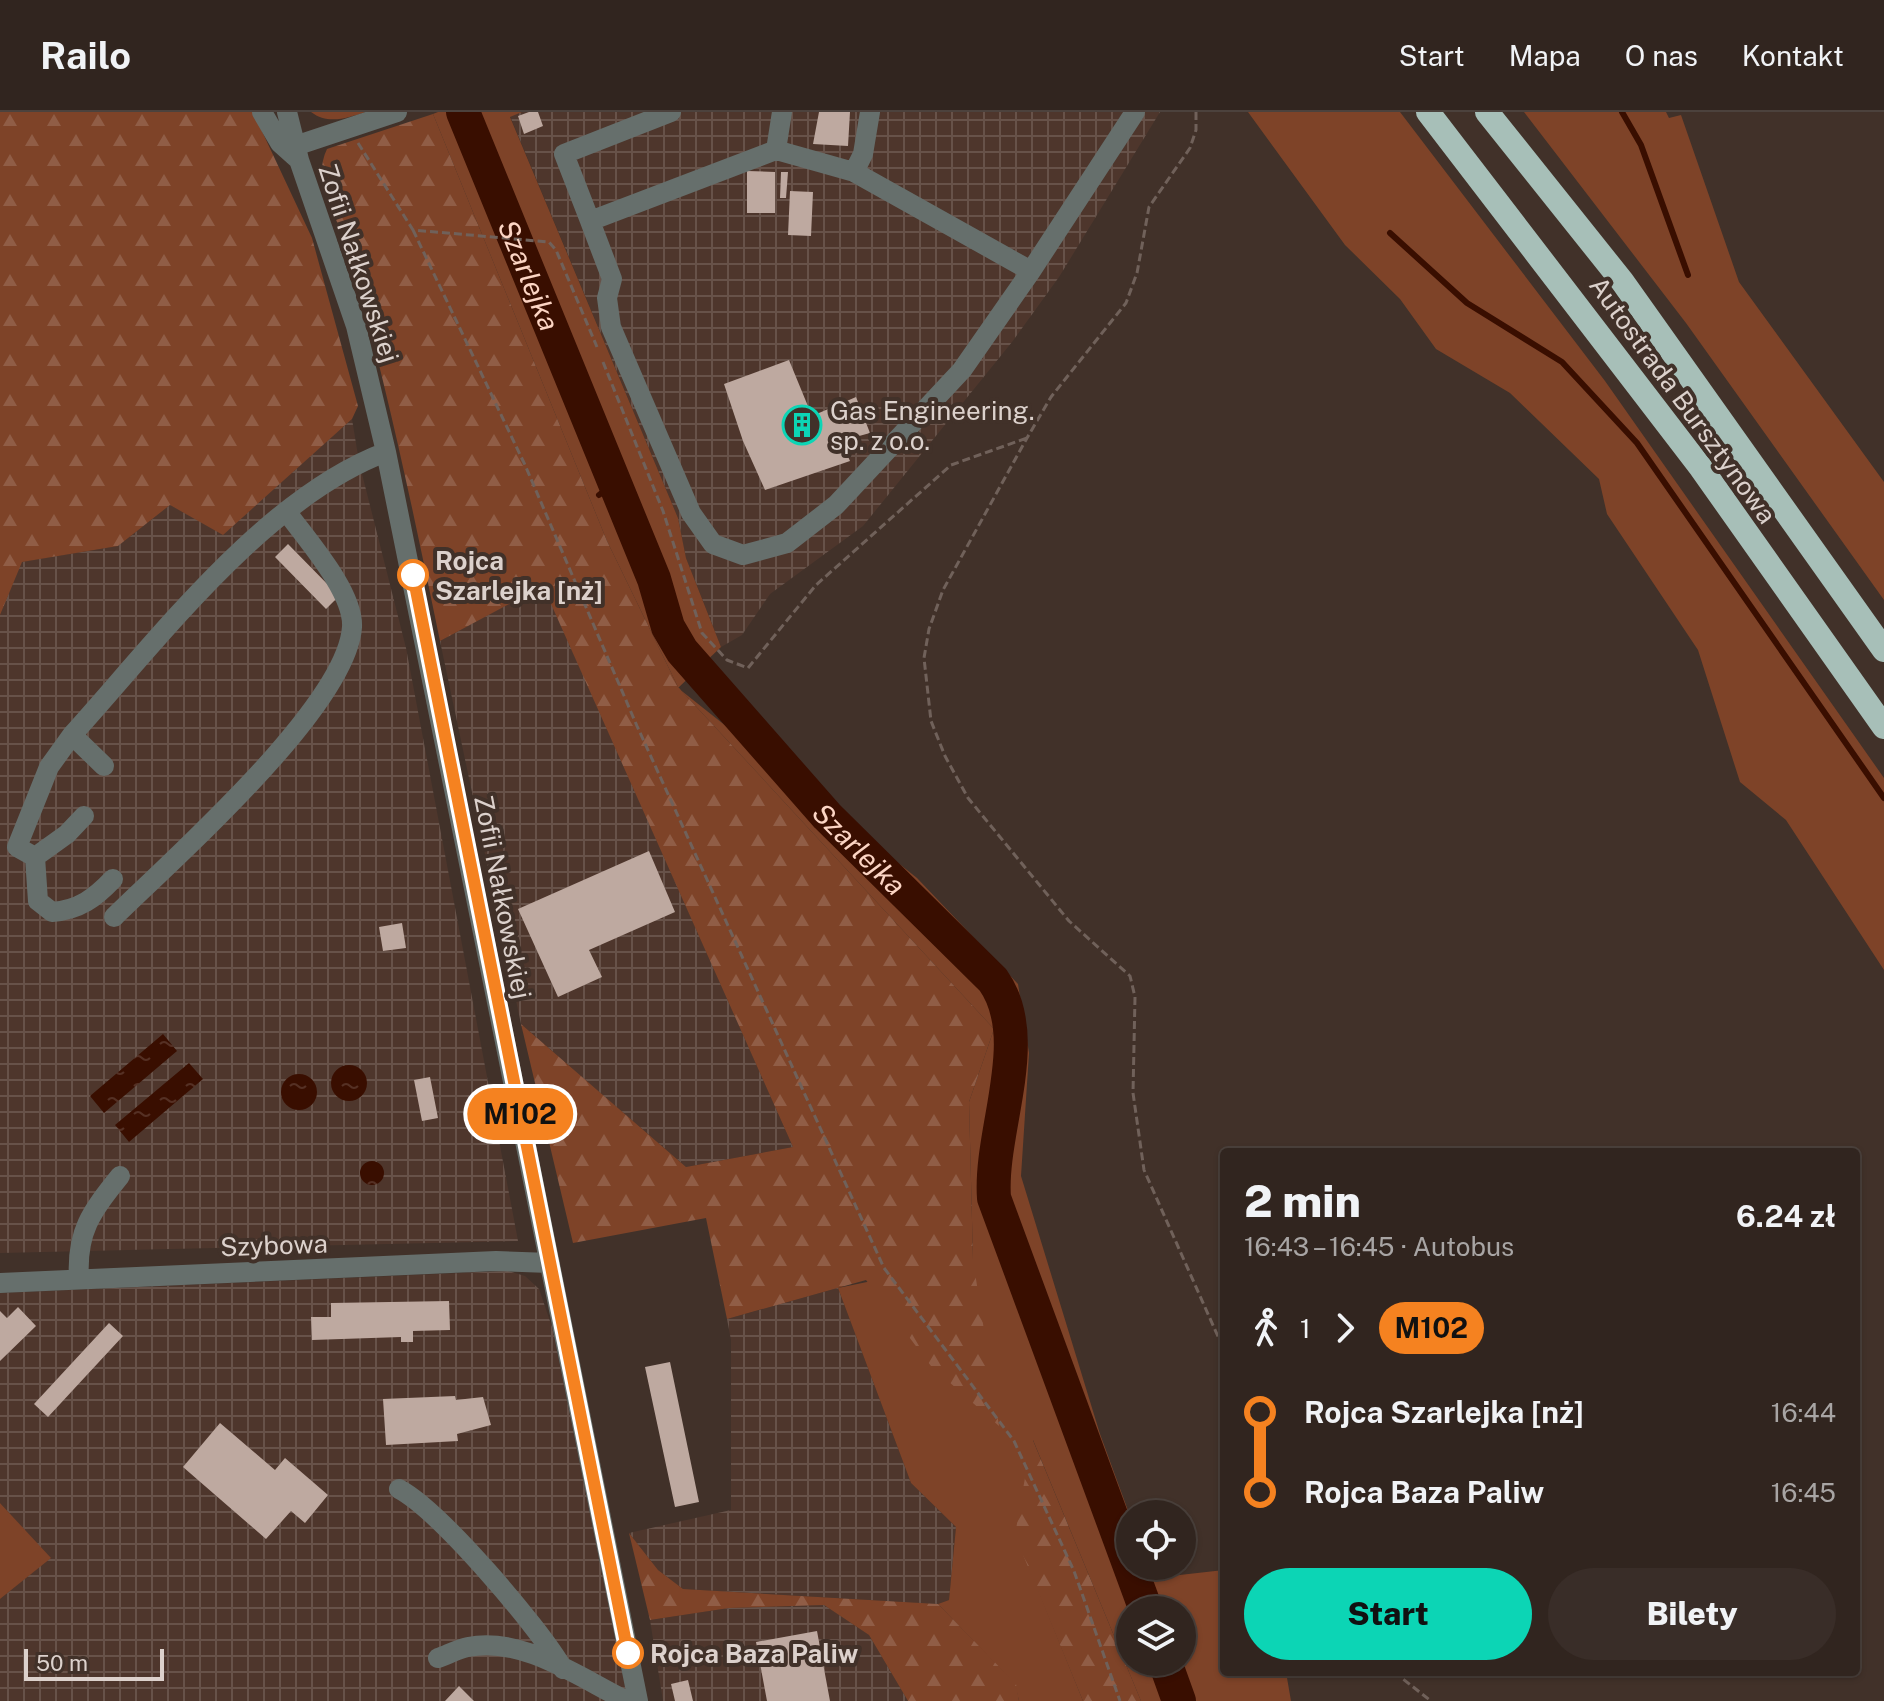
<!DOCTYPE html>
<html lang="pl">
<head>
<meta charset="utf-8">
<style>
	:root { --surface:#31251f; --page:#392d28; --text:#f1f3f6; --muted:#a8a5a4; --line:#4c423d; --accent:#0cd5b5 }
	body { margin:0; font-family:"Public Sans",sans-serif; background:var(--page); color:var(--text); height:100vh; display:flex; flex-direction:column; font-size:30px; white-space:nowrap }
	* { box-sizing:border-box; margin:0 }
	p { font-size:26px; color:var(--muted) }
	.icon { flex:none; width:44px; height:44px; fill:none; stroke:currentColor; stroke-width:2; stroke-linecap:round; stroke-linejoin:round }
	.map { position:relative; flex:1; overflow:hidden }
	.panel { position:absolute; left:1220px; top:1036px; width:640px; height:528px; display:flex; flex-direction:column; background:var(--surface); border-radius:8px; box-shadow:0 2px 6px #0004,0 0 0 2px var(--line) }
	.panel>* { flex:none }
	.badge { padding:0 16px; border-radius:26px; font-size:28px; line-height:52px }
	.buttons { position:absolute; left:1116px; top:1388px; display:grid; gap:16px }
	.buttons a { display:grid; place-items:center; width:80px; height:80px; border-radius:50%; background:var(--surface); box-shadow:0 2px 6px #0004,0 0 0 2px var(--line); font-size:40px }
	.scale { position:absolute; left:24px; bottom:20px; width:140px; box-sizing:border-box; padding-left:8px; border:4px solid #dcd1cc; border-top:0; font-size:22px; line-height:28px; white-space:nowrap; color:#dcd1cc; -webkit-text-stroke:6px #413129; paint-order:stroke }
	.map>.badge { position:absolute; translate:-50% -50%; box-shadow:0 0 0 4px #fff }
	.legs { display:flex; align-items:center; gap:12px; height:88px; padding:0 24px; font-size:26px }
	.legs p { margin-inline-start:auto }
	.headline { display:flex; align-items:center; justify-content:space-between; height:136px; padding:0 24px }
	h1 { font-size:44px; font-weight:800; line-height:60px }
	.action { display:flex; gap:16px; margin-top:auto; padding:16px 24px }
	.action a { flex:1; height:92px; border-radius:48px; background:var(--accent); color:#111; font-size:32px; font-weight:800; line-height:92px; text-align:center }
	.action a+a { background:var(--page); color:var(--text) }
	ul { padding:0 24px; list-style:none }
	li { display:flex; align-items:center; gap:28px; height:80px; font-size:30px }
	li i { display:grid; place-items:center; width:12px; height:100%; margin:0 10px; background:currentColor }
	li i::after { content:''; width:20px; height:20px; margin:-10px; border:6px solid; border-radius:50%; background:var(--surface) }
	li p { margin-inline-start:auto }
	li:first-child i { background:linear-gradient(#0000 50%,currentColor 0) }
	li:last-child i { background:linear-gradient(currentColor 50%,#0000 0) }
	header { display:flex; align-items:center; gap:48px; box-sizing:border-box; height:112px; padding:0 40px; background:var(--surface); border-bottom:2px solid var(--line) }
	header strong { font-size:38px }
	nav { display:flex; gap:44px; margin-inline-start:auto; font-size:28px }
	.map>svg:first-child { display:block }
	.industrial { fill:url(#industrial-grid) }
	.green { fill:#7e4328; fill-rule:evenodd }
	.forest { fill:url(#forest-firs) }
	.water { fill:url(#water-ripples) }
	.lines { fill:none; stroke-linecap:round; stroke-linejoin:round }
	.stream { stroke:#390e00; stroke-width:6 }
	.river { stroke:#390e00; stroke-width:34 }
	.building { fill:#bea9a0 }
	.path { stroke:#70615a; stroke-width:3; stroke-dasharray:8 4; stroke-linecap:butt }
	.minor { stroke:#666f6c; stroke-width:20 }
	.highway { stroke:#a7bfb8; stroke-width:24 }
	.line-1-casing { stroke:#fff; stroke-width:18 }
	.line-1 { stroke:#f58220; stroke-width:12 }
	.stop-1-dot { fill:#fff; stroke:#f58220; stroke-width:4 }
	.labels { text-anchor:middle; dominant-baseline:central; stroke-width:8; stroke-linejoin:round; paint-order:stroke }
	.street-label { font-size:26px; fill:#dcd1cc; stroke:#413129 }
	.poi-label { font-size:26px; fill:#dcd1cc; stroke:#413129; text-anchor:start }
	.stop-label { font-size:26px; font-weight:bold; fill:#dcd1cc; stroke:#413129; text-anchor:start }
	.water-label { font-size:28px; font-style:italic; fill:#fcd5c4; stroke:#413129 }
</style>
</head>
<body>
<header>
<strong>Railo</strong>
<nav><a>Start</a><a>Mapa</a><a>O nas</a><a>Kontakt</a></nav>
</header>
<div class="map">
<svg width="1884" height="1589" viewBox="0 0 1884 1589">
	<defs>
		<pattern id="industrial-grid" width="8" height="8" patternUnits="userSpaceOnUse" patternTransform="scale(2)"><rect width="8" height="8" fill="#4e362c"/><path d="M0 4h8M4 0v8" fill="none" stroke="#675249"/></pattern>
		<pattern id="forest-firs" width="22" height="20" patternUnits="userSpaceOnUse" patternTransform="scale(2)"><rect width="22" height="20" fill="#7e4328"/><path d="M5 1l3.5 6h-7zM16 11l3.5 6h-7z" fill="#905d46"/></pattern>
		<pattern id="water-ripples" width="26" height="14" patternUnits="userSpaceOnUse" patternTransform="scale(2)"><rect width="26" height="14" fill="#390e00"/><path d="M2 4q2-2 4 0t4 0M15 11q2-2 4 0t4 0" fill="none" stroke="#553024"/></pattern>
	</defs>
	<rect width="100%" height="100%" fill="#413129"/>
	<path class="industrial" d="M522 0H1160L1059 165 1012 230 863 414 770 482 742 523 721 535 686 446 678 406 510 4Z
		M352 307 359 350 406 536 518 1129 0 1141V503L21 450 118 434 170 393 223 422Z
		M543 473 793 1035 686 1055 521 912 440 529Z
		M508 1159 525 1164 539 1177 552 1215 628 1589H0V1487L50 1446 0 1391V1181Z
		M838 1176 911 1371 956 1415 949 1488 938 1492 683 1477 658 1458 629 1421 731 1398V1228L727 1207Z
		M824 1493 869 1523 908 1589H663L650 1508 729 1496Z"/>
	<path class="green" d="M311 0H366C347 6 328 13 311 0Z
		M438 0H522L510 5 678 406 686 446 721 535 678 576 917 766 1018 872 1029 941 1021 1064 1100 1322 1130 1404V1454H1149L1153 1466 1224 1458V1560H1286L1291 1589H1141L1033 1328 1016 1423 1083 1589H1019L1015 1572 938 1492 949 1488 956 1415 911 1371 838 1176 973 1148 969 990 994 917 678 575 607 429 433 2ZM1130 1498H1182V1550H1130Z
		M1248 0H1400L1605 269 1884 666V858L1786 708 1740 670 1698 538 1607 402 1599 367 1510 281 1436 237 1400 187 1345 133Z
		M1524 0H1666L1669 6 1681 3 1739 170 1884 370V488L1686 211Z
		M0 1391 51 1446 0 1487Z"/>
	<path class="forest" d="M0 0H253L312 126 358 294 352 307 223 423 170 393 118 434 22 450 0 503Z
		M433 2 607 429 678 575 994 917 969 990 973 1148 999 1314 931 1254 866 1168 727 1207 706 1106 573 1131 521 912 686 1055 793 1035 543 474 440 529C413 398 386 269 349 140 339 105 310 73 327 37Z
		M1032 1326 1141 1589H1083L1015 1423Z
		M629 1421 658 1458 683 1477 938 1492 1016 1572 1019 1589H908L869 1523 824 1493 729 1496 650 1508Z"/>
	<path class="water" d="M163 922 177 939 104 1001 90 984Z
		M189 951 203 967 129 1030 115 1013Z
		M331 971a18 18 0 1 1 36 0a18 18 0 1 1-36 0Z
		M281 980a18 18 0 1 1 36 0a18 18 0 1 1-36 0Z
		M360 1061a12 12 0 1 1 24 0a12 12 0 1 1-24 0Z"/>
	<g class="lines">
		<path class="stream" d="M1622 0 1641 33 1688 163
			M1390 121 1467 191 1562 250 1637 331 1884 686
			M599 383 614 371"/>
		<g class="river">
			<path id="s1" d="M463 0 654 467 668 515 682 539 827 704 993 868C1035 927 989 1018 994 1086L1146 1498"/>
			<path d="M1165 1550 1179 1589"/>
		</g>
	</g>
	<path class="building" d="M529 0H538L543 14 524 22 518 4Z
		M819 0H850L848 34 813 32Z
		M747 59 775 60V101H747Z
		M781 60H788L786 86H780Z
		M790 79 813 80 811 124 788 123Z
		M789 248 812 304 856 285 870 321 841 329 850 349 765 378 743 329 724 272Z
		M288 432 339 484 326 497 275 445Z
		M649 739 675 800 589 838 602 865 558 885 518 797Z
		M402 811 406 836 383 839 379 815Z
		M430 965 438 1006 422 1009 414 968Z
		M449 1189 450 1218 413 1219V1230H401V1225L312 1228 311 1205H331V1191Z
		M18 1195 36 1214 0 1249V1199L7 1206Z
		M109 1211 123 1224 48 1305 34 1292Z
		M670 1250 699 1390 675 1395 645 1255Z
		M455 1284 456 1288 483 1285 491 1313 457 1322 458 1329 386 1333 383 1287Z
		M220 1311 275 1358 285 1346 328 1383 305 1411 291 1399 266 1427 183 1355Z
		M817 1519 830 1589H767L756 1530Z
		M688 1568 693 1589H675L671 1572Z
		M459 1574 474 1589H445Z"/>
	<g class="lines">
		<path class="path" d="M1196 0V18L1190 36 1149 95 1137 161 1126 191 1051 285 1027 326 943 478 929 517 924 546 931 609 945 644 968 686 1069 809 1130 864 1135 885 1133 981 1144 1058 1224 1238
			M358 31 413 118 549 130 556 138 597 235
			M413 118 525 353 637 614 884 1156 1014 1329 1074 1459 1120 1589
			M603 250 663 399 702 521 727 548 748 556 816 473 951 353 1027 326
			M1394 1560 1431 1589"/>
		<path class="minor" d="M262 0 280 31 299 48
			M287 0 299 48 356 214 386 340 638 1589
			M782 0 776 38 590 109 612 167 607 186 611 215 691 401 713 432 743 443 787 431 836 393 962 258 1031 159
			M295 34 397 0
			M776 38 854 60 863 42 870 0
			M854 60 1031 159 1135 0
			M590 109 564 42 671 0
			M72 623 104 654
			M84 704 67 722 35 745 17 735 49 655 72 623C158 528 264 386 386 340
			M35 745 38 789 52 800C79 798 95 786 113 767
			M114 805C173 747 347 594 352 515 354 480 306 427 286 399
			M79 1167C76 1120 91 1100 120 1064
			M0 1171 496 1149 550 1151
			M399 1377C440 1399 539 1515 563 1557
			M438 1546C447 1543 458 1537 468 1535 523 1524 580 1566 627 1589"/>
		<path class="highway" d="M1428 0 1701 356 1884 615
			M1487 0 1622 169 1884 538"/>
	</g>
	<g class="lines">
		<defs>
			<path id="line-1" d="M413 463 628 1541"/>
		</defs>
		<use href="#line-1" class="line-1-casing"/>
		<use href="#line-1" class="line-1"/>
	</g>
	<defs>
		<symbol id="building-ring" viewBox="-11 -11 22 22"><circle r="9.5" fill="#413129" stroke="#0cd5b5" stroke-width="1.5"/><path d="M-4-6H4V6H1V3H-1V6H-4ZM-2.5-4.3h1.7v1.8h-1.7ZM.8-4.3h1.7v1.8H.8ZM-2.5-1h1.7V.8h-1.7ZM.8-1h1.7V.8H.8Z" fill="#0cd5b5"/></symbol>
	</defs>
	<g fill-rule="evenodd">
		<use href="#building-ring" x="780" y="291" width="44" height="44"/>
	</g>
	<g class="stop-1-dot">
		<circle cx="413" cy="463" r="14"/>
		<circle cx="628" cy="1541" r="14"/>
	</g>
	<g class="labels">
		<g class="street-label">
			<text transform="translate(359 151) rotate(72)">Zofii Nałkowskiej</text>
			<text transform="translate(1683 288) rotate(54)">Autostrada Bursztynowa</text>
			<text transform="translate(503 785) rotate(79)">Zofii Nałkowskiej</text>
			<text transform="translate(274 1133) rotate(-2)">Szybowa</text>
		</g>
		<g class="poi-label">
			<text x="830" y="298">Gas Engineering.<tspan x="830" dy="30">sp. z o.o.</tspan></text>
		</g>
		<g class="stop-label">
			<text x="435" y="448">Rojca<tspan x="435" dy="30">Szarlejka [nż]</tspan></text>
			<text x="650" y="1541">Rojca Baza Paliw</text>
		</g>
		<g class="water-label">
			<text stroke="none"><textPath href="#s1" startOffset="176">Szarlejka</textPath></text>
			<text stroke="none"><textPath href="#s1" startOffset="848">Szarlejka</textPath></text>
		</g>
	</g>
</svg>
<div class="buttons">
<a><svg class="icon" aria-label="locate" viewBox="0 0 24 24"><circle cx="12" cy="12" r="6"/><path d="M12 2v4M12 18v4M2 12h4M18 12h4"/></svg></a>
<a><svg class="icon" aria-label="layers" viewBox="0 0 24 24"><path d="M12 4l9 5-9 5-9-5zM3 14l9 5 9-5"/></svg></a>
</div>
<div class="scale">50 m</div>
<b class="badge" style="left:520px;top:1002px;background:#f58220;color:#111">M102</b>
<section class="panel">
<div class="headline"><div><h1>2 min</h1><p>16:43 – 16:45 · Autobus</p></div><b>6.24 zł</b></div>
<div class="legs"><svg class="icon" aria-label="walk" viewBox="0 0 24 24"><circle cx="13" cy="4" r="2"/><path d="M13 8l-2 6 4 7M11 14l-3 7M7 12l3-4h3l4 4"/></svg>1<svg class="icon" aria-label="forward" viewBox="0 0 24 24"><path d="M9 5l7 7-7 7"/></svg><b class="badge" style="background:#f58220;color:#111">M102</b></div>
<ul>
<li><i style="color:#f58220"></i><b>Rojca Szarlejka [nż]</b><p>16:44</p></li>
<li><i style="color:#f58220"></i><b>Rojca Baza Paliw</b><p>16:45</p></li>
</ul>
<div class="action"><a>Start</a><a>Bilety</a></div>
</section>
</div>
</body>
</html>
